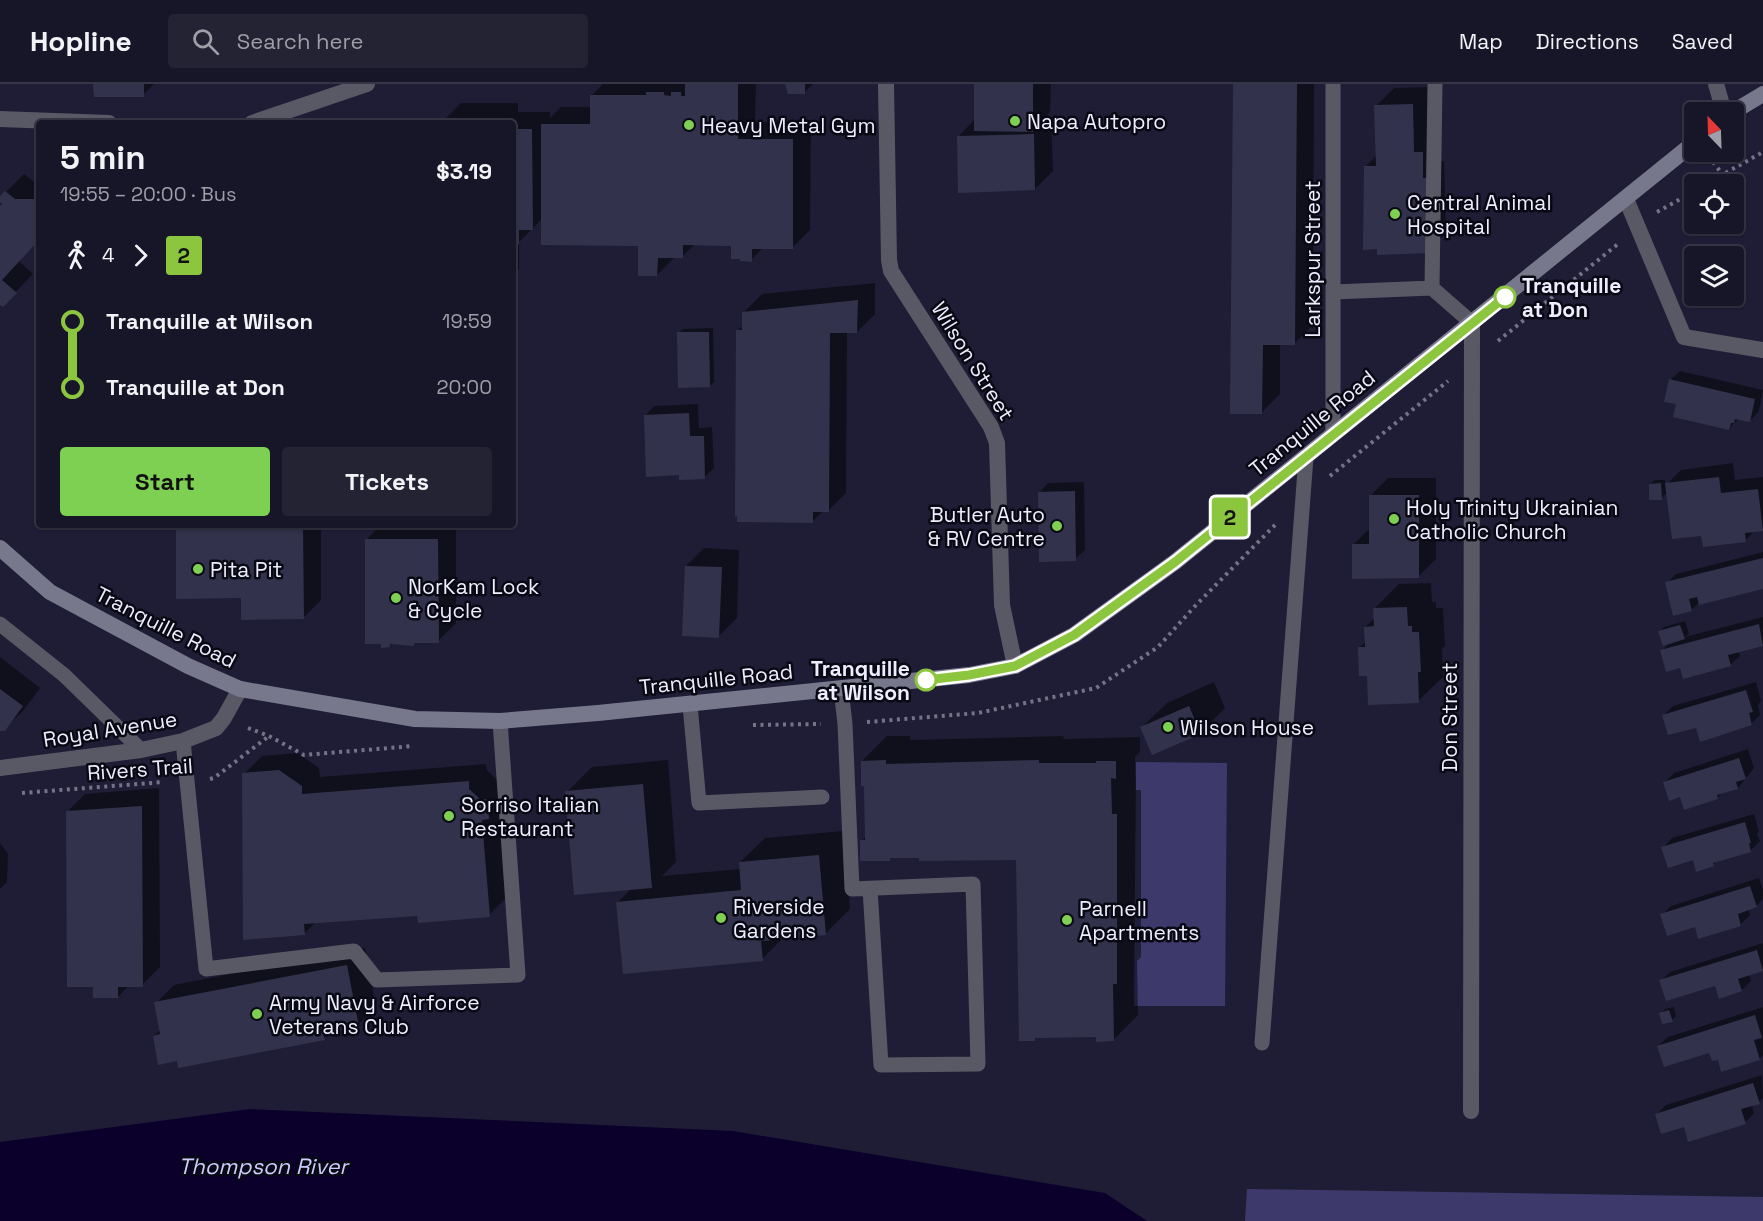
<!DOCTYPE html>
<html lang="en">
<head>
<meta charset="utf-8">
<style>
	:root { --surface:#171628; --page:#242334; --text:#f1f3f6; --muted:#9e9fa8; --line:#363545; --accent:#7ed053 }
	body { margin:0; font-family:"Space Grotesk",sans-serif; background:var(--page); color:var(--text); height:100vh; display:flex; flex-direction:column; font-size:22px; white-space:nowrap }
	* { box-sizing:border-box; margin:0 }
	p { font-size:20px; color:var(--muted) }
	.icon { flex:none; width:33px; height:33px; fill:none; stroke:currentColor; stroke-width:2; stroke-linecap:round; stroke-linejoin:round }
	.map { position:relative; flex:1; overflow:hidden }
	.side { position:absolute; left:36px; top:36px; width:480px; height:408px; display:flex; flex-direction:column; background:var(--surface); border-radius:6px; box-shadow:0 2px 4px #0004,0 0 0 2px var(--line) }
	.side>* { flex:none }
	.badge { padding:0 12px; border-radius:4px; font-size:21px; line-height:39px }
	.needle { width:39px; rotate:337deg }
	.fabs { position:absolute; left:1684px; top:18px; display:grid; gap:12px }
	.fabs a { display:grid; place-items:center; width:60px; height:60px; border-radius:6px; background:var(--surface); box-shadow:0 2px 4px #0004,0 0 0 2px var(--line); font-size:30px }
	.map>.badge { position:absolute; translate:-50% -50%; box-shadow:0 0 0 3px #fff }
	.legs { display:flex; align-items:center; gap:9px; height:66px; padding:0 24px; font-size:20px }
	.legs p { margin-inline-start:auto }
	.overview { display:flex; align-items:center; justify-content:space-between; height:102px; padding:0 24px }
	h1 { font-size:33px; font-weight:600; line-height:45px }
	.cta { display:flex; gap:12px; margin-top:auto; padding:12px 24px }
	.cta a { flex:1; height:69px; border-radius:6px; background:var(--accent); color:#111; font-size:24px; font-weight:600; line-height:69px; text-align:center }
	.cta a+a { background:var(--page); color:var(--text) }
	ul { padding:0 24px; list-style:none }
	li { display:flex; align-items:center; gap:21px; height:66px; font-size:22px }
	li i { display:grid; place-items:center; width:9px; height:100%; margin:0 8px; background:currentColor }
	li i::after { content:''; width:15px; height:15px; margin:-8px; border:4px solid; border-radius:50%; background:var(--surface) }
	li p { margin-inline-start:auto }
	li:first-child i { background:linear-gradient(#0000 50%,currentColor 0) }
	li:last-child i { background:linear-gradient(currentColor 50%,#0000 0) }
	header { display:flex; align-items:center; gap:36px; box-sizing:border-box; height:84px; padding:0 30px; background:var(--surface); border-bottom:2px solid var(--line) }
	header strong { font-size:28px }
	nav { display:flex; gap:33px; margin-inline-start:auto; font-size:21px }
	.search { width:420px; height:54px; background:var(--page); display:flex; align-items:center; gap:15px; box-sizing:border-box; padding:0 21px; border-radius:6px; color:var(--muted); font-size:22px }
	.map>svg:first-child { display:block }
	.green { fill:#3e396b }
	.water { fill:#0b002c }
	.shadow { fill:#0007 }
	.building { fill:#33324c }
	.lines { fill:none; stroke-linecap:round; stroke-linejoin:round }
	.path { stroke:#747389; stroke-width:4; stroke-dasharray:3 4.5; stroke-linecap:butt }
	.service { stroke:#595966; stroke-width:15 }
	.minor { stroke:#595966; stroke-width:16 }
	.secondary { stroke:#78788d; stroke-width:16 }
	.line-1-casing { stroke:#fff; stroke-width:14 }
	.line-1 { stroke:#8cc63e; stroke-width:9 }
	.poi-dot { fill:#7ed053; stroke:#090914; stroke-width:2 }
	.stop-1-dot { fill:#fff; stroke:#8cc63e; stroke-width:3 }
	.labels { text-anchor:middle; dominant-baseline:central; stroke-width:5; stroke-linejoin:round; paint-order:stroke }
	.poi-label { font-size:21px; fill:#ededff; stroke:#090914; text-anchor:start }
	.street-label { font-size:21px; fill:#ededff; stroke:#090914 }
	.stop-label { font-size:21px; font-weight:bold; fill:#ededff; stroke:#090914; text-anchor:start }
	.water-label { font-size:22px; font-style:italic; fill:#cccbff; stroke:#090914 }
</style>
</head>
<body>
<header>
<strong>Hopline</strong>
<div class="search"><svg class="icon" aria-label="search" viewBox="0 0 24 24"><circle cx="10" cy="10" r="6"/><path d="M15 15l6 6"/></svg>Search here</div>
<nav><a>Map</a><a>Directions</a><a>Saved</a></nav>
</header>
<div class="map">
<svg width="1763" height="1137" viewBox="0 0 1763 1137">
	<rect width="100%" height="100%" fill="#1f1d36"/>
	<path class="green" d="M1136 678 1227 679 1225 922H1134Z
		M1247 1105 1763 1113V1137H1245Z"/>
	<path class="water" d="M250 1025 733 1047 1105 1109 1147 1137H0V1058Z"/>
	<path class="shadow" d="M95 0H154L143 11Z
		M603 0H756L755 38H811L810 146 792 164 764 163 751 176 742 174 733 160H695L682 173H675L657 191 640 160 542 135 519 158V185L513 191V39H443V37L461 19H518V28H550V34L561 23H592V11Z
		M786 0H813L805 8Z
		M976 0H1051L1050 28 1046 33H1051L1053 87 1035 105 958 53 975 35Z
		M1234 0H1314L1313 241 1295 259H1280V310L1262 328Z
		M1430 3 1441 77H1444L1446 149 1427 167 1365 83 1377 71 1376 22 1394 4Z
		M24 90 33 97H39V155L19 177 33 190 3 221 0 219V123L4 119 0 114Z
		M875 199V230L857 248H847L846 409 828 427H823L813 437 738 246 744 241V228L762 210Z
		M713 244 714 298 710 302 678 249 683 245Z
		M1680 287 1763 306 1759 327 1750 337 1739 334 1729 344 1678 319 1670 296Z
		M698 320 699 344 712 343 714 384 705 393 680 389 645 332 654 322Z
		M1733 379 1735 396 1763 393V445L1755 446 1745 457 1703 450 1668 408 1661 414 1650 400 1655 396H1665V402L1681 386Z
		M1388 394H1436V475L1418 493 1354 460 1370 444V412Z
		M1084 398 1085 466 1075 475 1039 409 1048 399Z
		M177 441H321V516L303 534 243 513Z
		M381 441H456V539L438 557H416L413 561 393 558 390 562 366 456Z
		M704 464 739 466 737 534 719 552 686 482Z
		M1763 468V504L1700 518 1691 526 1667 499 1676 490Z
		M1431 499 1432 518H1436V524H1443L1445 562 1442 565 1443 593 1418 617 1368 590 1359 564 1366 557 1365 543 1375 534 1374 525 1399 500Z
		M1763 533V560L1738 567 1740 572 1730 581 1681 582 1662 567 1669 559 1660 548 1664 543 1685 537 1689 550 1685 553Z
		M0 573 40 604 23 627 4 645 0 646Z
		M1214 598 1225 624 1200 649 1142 643 1167 619Z
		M1756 598 1761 617 1758 621 1760 631 1751 640 1697 642 1664 631 1673 622Z
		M887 652H910V656L1063 652 1064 655 1140 653V668L1135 673 1136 706H1141V873L1137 877 1138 931 1113 956 1098 952 1037 953 1034 956 1017 774 892 772 889 775 862 757 866 752 865 700 862 677Z
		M1748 665 1754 684 1738 704 1723 708 1717 714 1665 698 1674 689Z
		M298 669 319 684 320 693 486 680 487 686 499 698 507 813 489 831 418 830 316 838 304 850 244 690 262 672Z
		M668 676 676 778 662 792 741 785 740 778 765 754 843 747 850 825 826 849 784 853 762 875 618 818 632 804 567 708 592 683Z
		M159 704 160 883 142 901H129L118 913 67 728 85 710Z
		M1754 730 1759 748 1757 750 1760 757 1750 767 1718 776 1713 781 1663 764 1672 754Z
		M0 759 8 770 7 798 0 805Z
		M1759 794 1763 806V815L1756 822 1748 825 1750 831 1741 840 1696 841 1662 831 1671 822Z
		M1763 859V885L1749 890 1751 897 1742 906 1716 900 1661 897 1670 888Z
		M365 864 376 923 358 941 333 946 324 954 178 975 154 952 161 945 156 919 174 901Z
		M1674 923 1676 932 1672 936 1661 930 1665 925Z
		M1763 923V971L1759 975 1719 974 1710 967 1658 962 1668 953Z
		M1762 991 1763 1014 1759 1018 1752 1021 1754 1029 1745 1039 1685 1041 1657 1030 1666 1021Z"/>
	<path class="building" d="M93 0H144V13H94Z
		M685 0H738V55H793V165H752V178L740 177V175H731V162L683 161V174H658L657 192H638V162L541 161V40H590V11H646V8H664V11L671 12V8H681V12H685Z
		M785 0H805V10H788Z
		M974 0H1033V48L974 47Z
		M1233 0H1297L1295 261H1263L1262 330H1230Z
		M1413 20 1414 68H1423V94H1426L1428 169 1377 171V165L1363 166 1364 82H1376L1374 21Z
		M442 37H501V39H442Z
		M513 45H532L533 146H519V160H513Z
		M1034 50 1035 106 958 109 957 52Z
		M5 107 15 115H39V156L2 196 17 209 3 223 0 221V122L2 120 0 118V112Z
		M858 216 857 249H830L829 428H813V439L737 438V432L735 433 736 246H742V228Z
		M677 248H709L710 303 678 304Z
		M1669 295 1755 315 1750 338 1735 335 1734 339H1731L1729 346 1673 333 1676 320 1664 318Z
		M689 329 690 352H704L705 395 679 396V391L646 393 644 331Z
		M1719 393 1721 409 1758 405 1763 447 1745 449 1746 458 1703 463 1701 452 1672 455 1665 399Z
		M1661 399 1662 416H1649V400Z
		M1075 407 1076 477 1039 478 1038 408Z
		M1369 411H1419V494L1352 495V460H1369Z
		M176 441H303L304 535 241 536V514L176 515Z
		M365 455H438L439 559H414V562L390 560V563L381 564V560H365Z
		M1763 474V505L1699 521 1697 513 1689 515 1692 527 1673 532 1665 498Z
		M685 482 722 483 719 554 682 552Z
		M1407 523 1408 542H1412V548H1419L1421 588H1418L1419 619 1368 621 1367 592H1359L1358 563H1365L1364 543 1374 542 1373 524Z
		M1759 540 1763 562 1728 571 1731 582 1683 595 1680 584 1666 588 1660 566Z
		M1680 541 1685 555 1663 562 1658 547Z
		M0 605 23 622 5 647H0Z
		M1746 606 1753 628 1749 629 1752 641 1700 658 1696 644 1668 651 1662 631Z
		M1189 622 1201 650 1152 671 1140 643Z
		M1739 674 1746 695 1736 698 1738 705 1717 711 1718 715 1684 726 1680 713 1669 717 1663 698Z
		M886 676V680L1039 676V679H1096V677H1116V695L1111 694 1112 730H1117V900H1113L1114 957 1096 958V953L1035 954V957H1019L1016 776 919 777V774H890V777H860V756H865L864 702H861V677Z
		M279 686 302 702V710L469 697V705L480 715H488L489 735 482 736 490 833 418 839 417 832 304 840 305 851 243 856 242 689Z
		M643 700 652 804 574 811 565 707Z
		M142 722 143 903H118V914H93V903H67L66 727Z
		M1745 738 1751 759H1749L1751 768 1713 779 1714 782 1696 788 1693 776 1668 784 1661 763Z
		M819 771 826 851 761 857 763 877 623 890 616 818 741 806 739 778Z
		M1750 802 1757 823 1738 830 1741 842 1698 855 1695 843 1667 852 1660 830Z
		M1757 866 1763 887 1738 895 1742 907 1719 915 1715 902 1666 917 1659 896Z
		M347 881 359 943 323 949 325 956 178 984 177 977 158 981 153 952 160 950 154 918Z
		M1669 926 1673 938 1662 940 1659 929Z
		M1755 931 1762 954 1754 956 1760 976 1721 988 1718 976 1712 977 1709 969 1664 983 1657 962Z
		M1753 999 1760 1020 1741 1025 1746 1040 1688 1058 1684 1043 1661 1050 1655 1030Z"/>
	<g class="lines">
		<path class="path" d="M1713 78 1723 91
			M1706 100 1763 68
			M1657 128 1695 107
			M1498 257 1618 160
			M1330 392 1448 297
			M867 638 978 629 1096 604 1158 563 1196 521 1275 441
			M753 641 821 640
			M248 644 269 652 304 671 413 662
			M210 695 214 694 269 652
			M22 709 164 698"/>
		<path class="service" d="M1333 0V350
			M1432 204 1472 239
			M1333 208 1432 204 1435 0
			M0 540 64 591 141 666
			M841 605 845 640 852 805 973 800 978 980 881 981 870 805
			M690 621 699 719 822 713
			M183 657 206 885 354 867 377 896 518 891 500 637
			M1262 959 1306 373"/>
		<path class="minor" d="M886 0 889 176 891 187 991 343 997 359 1002 521 1015 582
			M1716 0 1724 28
			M0 35 109 39
			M252 39 367 0
			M1626 115 1684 253 1763 266
			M0 684 141 666 183 657 216 644 224 634 240 605
			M1471 1027 1472 239"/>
		<path class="secondary" d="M1733 28 1763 10
			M0 464 50 508 188 582 240 605 415 635 500 637 598 629 969 591 1015 582 1074 551 1175 478 1695 58"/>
	</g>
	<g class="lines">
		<defs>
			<path id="line-1" d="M926 596 969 591 1015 582 1074 551 1175 478 1505 213"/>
		</defs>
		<use href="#line-1" class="line-1-casing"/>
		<use href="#line-1" class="line-1"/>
	</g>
	<g class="poi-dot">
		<circle cx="1015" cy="37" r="6"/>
		<circle cx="689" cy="41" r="6"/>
		<circle cx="1395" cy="130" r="6"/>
		<circle cx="1394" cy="435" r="6"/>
		<circle cx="1057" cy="442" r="6"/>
		<circle cx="198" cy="485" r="6"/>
		<circle cx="396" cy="514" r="6"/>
		<circle cx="1168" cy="643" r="6"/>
		<circle cx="449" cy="732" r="6"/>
		<circle cx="721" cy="834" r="6"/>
		<circle cx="1067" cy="836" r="6"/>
		<circle cx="257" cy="930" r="6"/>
	</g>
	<g class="stop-1-dot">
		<circle cx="1505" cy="213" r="10"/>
		<circle cx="926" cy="596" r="10"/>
	</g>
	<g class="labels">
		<g class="poi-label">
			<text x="1027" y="37">Napa Autopro</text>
			<text x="701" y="41">Heavy Metal Gym</text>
			<text x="1407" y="118">Central Animal<tspan x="1407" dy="24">Hospital</tspan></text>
			<text x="1406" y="423">Holy Trinity Ukrainian<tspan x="1406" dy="24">Catholic Church</tspan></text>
			<text x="1045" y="430" text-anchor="end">Butler Auto<tspan x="1045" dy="24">&amp; RV Centre</tspan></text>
			<text x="210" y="485">Pita Pit</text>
			<text x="408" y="502">NorKam Lock<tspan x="408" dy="24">&amp; Cycle</tspan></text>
			<text x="1180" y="643">Wilson House</text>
			<text x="461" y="720">Sorriso Italian<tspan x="461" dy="24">Restaurant</tspan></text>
			<text x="733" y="822">Riverside<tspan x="733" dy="24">Gardens</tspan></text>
			<text x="1079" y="824">Parnell<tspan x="1079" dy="24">Apartments</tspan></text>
			<text x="269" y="918">Army Navy &amp; Airforce<tspan x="269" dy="24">Veterans Club</tspan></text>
		</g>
		<g class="street-label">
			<text transform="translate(1312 175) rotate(-90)">Larkspur Street</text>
			<text transform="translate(973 277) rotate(58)">Wilson Street</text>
			<text transform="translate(1312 339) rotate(-39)">Tranquille Road</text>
			<text transform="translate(166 543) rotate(27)">Tranquille Road</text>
			<text transform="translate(716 595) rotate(-6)">Tranquille Road</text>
			<text transform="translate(1449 633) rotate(-90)">Don Street</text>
			<text transform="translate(110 645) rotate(-9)">Royal Avenue</text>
			<text transform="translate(140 685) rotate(-4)">Rivers Trail</text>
		</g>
		<g class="stop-label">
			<text x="1522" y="201">Tranquille<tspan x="1522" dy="24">at Don</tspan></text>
			<text x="910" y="584" text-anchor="end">Tranquille<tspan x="910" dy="24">at Wilson</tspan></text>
		</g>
		<g class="water-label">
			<text x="263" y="1082">Thompson River</text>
		</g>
	</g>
</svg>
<div class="fabs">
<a><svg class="needle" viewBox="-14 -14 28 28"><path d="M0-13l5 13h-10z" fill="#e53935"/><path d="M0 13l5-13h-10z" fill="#9e9fa8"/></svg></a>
<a><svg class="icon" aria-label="locate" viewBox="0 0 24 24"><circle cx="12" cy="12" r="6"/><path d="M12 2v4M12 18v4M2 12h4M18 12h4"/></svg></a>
<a><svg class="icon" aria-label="layers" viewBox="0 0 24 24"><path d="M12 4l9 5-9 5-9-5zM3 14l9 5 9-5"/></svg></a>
</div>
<b class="badge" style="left:1230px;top:433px;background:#8cc63e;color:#111">2</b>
<section class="side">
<div class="overview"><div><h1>5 min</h1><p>19:55 – 20:00 · Bus</p></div><b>$3.19</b></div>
<div class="legs"><svg class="icon" aria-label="walk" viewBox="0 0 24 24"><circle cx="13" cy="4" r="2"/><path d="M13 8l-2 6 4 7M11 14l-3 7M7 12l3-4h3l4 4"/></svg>4<svg class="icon" aria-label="forward" viewBox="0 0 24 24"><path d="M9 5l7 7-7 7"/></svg><b class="badge" style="background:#8cc63e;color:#111">2</b></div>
<ul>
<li><i style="color:#8cc63e"></i><b>Tranquille at Wilson</b><p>19:59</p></li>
<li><i style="color:#8cc63e"></i><b>Tranquille at Don</b><p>20:00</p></li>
</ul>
<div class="cta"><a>Start</a><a>Tickets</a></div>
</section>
</div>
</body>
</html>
